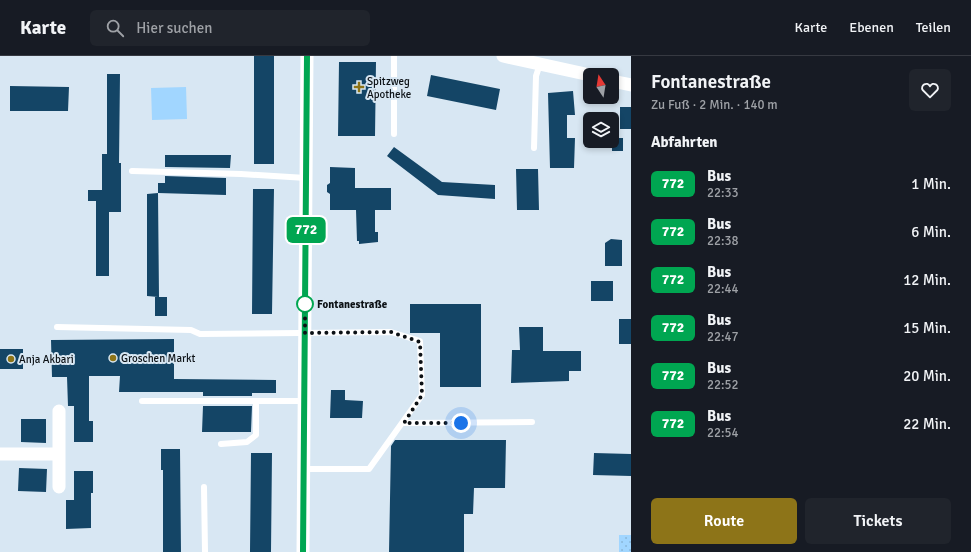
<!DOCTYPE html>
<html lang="de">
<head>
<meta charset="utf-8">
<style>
	:root { --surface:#171b24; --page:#20242c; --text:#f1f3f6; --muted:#9ea1a6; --line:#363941; --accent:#8d7418 }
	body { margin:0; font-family:Signika,sans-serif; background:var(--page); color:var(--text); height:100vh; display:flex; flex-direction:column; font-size:15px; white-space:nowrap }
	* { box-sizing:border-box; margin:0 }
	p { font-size:13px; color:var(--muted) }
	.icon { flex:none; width:22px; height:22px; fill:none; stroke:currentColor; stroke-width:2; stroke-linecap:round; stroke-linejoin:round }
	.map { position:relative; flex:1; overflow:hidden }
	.drawer { display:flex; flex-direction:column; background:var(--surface); width:340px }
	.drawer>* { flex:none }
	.badge { padding:0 8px; border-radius:6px; font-size:14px; line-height:26px }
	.needle { width:26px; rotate:348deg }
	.tools { position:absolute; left:583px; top:12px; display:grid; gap:8px }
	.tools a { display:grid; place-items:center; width:36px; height:36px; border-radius:6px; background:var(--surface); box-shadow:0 2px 6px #0003; font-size:20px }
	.you { position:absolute; width:20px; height:20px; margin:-10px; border:3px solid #fff; border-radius:50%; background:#1a73e8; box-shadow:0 0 0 6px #1a73e833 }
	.map>.badge { position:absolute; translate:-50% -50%; box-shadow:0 0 0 2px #fff }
	h2 { padding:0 20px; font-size:15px; line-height:36px }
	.round { display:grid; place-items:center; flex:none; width:42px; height:42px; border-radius:6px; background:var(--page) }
	.summary { display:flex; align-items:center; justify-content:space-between; height:68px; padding:0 20px }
	h1 { font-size:19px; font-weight:600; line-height:30px }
	.button { display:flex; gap:8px; margin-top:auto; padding:8px 20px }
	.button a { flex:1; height:46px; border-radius:6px; background:var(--accent); color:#fff; font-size:16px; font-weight:600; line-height:46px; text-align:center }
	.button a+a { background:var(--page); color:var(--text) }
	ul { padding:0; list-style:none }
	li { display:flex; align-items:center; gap:12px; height:48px; padding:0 20px }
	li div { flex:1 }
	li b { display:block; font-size:15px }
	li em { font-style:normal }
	li .badge { min-width:44px; font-weight:700; text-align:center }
	header { display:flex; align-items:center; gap:24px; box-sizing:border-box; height:56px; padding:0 20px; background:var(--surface); border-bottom:1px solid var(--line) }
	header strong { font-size:19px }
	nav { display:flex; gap:22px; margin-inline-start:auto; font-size:14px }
	.search { width:280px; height:36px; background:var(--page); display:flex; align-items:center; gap:10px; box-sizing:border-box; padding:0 14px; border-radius:6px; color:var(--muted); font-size:15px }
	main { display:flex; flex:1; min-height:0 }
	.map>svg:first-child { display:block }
	.green { fill:#a1d6ff }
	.garden { fill:url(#garden-dots) }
	.building { fill:#144566 }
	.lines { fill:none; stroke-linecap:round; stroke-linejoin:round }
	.lane { stroke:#fff; stroke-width:6 }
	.street { stroke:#fff; stroke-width:13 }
	.line-casing { stroke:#fff; stroke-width:9 }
	.line { stroke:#00a651; stroke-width:6 }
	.walk { stroke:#0c1115; stroke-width:4; stroke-dasharray:0 7.2 }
	.poi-dot { fill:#8d7418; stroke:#d8e7f3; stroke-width:1.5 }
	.stop-dot { fill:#fff; stroke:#00a651; stroke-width:2 }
	.labels { text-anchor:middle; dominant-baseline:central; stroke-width:4; stroke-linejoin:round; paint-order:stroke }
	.poi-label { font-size:11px; fill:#0c1115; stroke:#d8e7f3; text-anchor:start }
	.stop-label { font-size:11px; font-weight:bold; fill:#0c1115; stroke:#d8e7f3; text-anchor:start }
</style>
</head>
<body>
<header>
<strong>Karte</strong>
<div class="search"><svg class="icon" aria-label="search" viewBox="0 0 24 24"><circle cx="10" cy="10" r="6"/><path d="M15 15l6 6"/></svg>Hier suchen</div>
<nav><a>Karte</a><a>Ebenen</a><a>Teilen</a></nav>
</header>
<main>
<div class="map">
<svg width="631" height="496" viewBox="0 0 631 496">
	<defs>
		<pattern id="garden-dots" width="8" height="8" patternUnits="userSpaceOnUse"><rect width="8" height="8" fill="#a1d6ff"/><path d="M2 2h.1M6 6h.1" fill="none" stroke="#89b7da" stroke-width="1.8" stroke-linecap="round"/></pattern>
	</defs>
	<rect width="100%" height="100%" fill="#d8e7f3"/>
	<path class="green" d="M186 31 187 63 152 64 151 32Z"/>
	<path class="garden" d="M619 479H631V496H619Z"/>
	<path class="building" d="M254 0H274V108H254Z
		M339 6H376L375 80H338Z
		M107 18H120L119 107H121V156H109V220H96V145H88V134H102V98H107Z
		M431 19 500 33 496 54 427 40Z
		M10 30 69 31 68 55H10Z
		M573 35 575 59H567V82H575L574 112H550L548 37Z
		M620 51H631V73H620Z
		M612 82H623V95H612Z
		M394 91 442 126 495 129V143L438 139 387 100Z
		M165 99H231L230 112 165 111Z
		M330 111 355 112V132H391V154H375V176H378V186L359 188V185H357L356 154H330V138L327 136V129L330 127Z
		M516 113H538L539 154H517Z
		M165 120 226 122V139L158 137V127H165Z
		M253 133H274L272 258H252Z
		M158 137 159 241H167V260H155V241H158L147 240V138Z
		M611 183 622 184V210H605V187Z
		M591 225H613V245H591Z
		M410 248H481V331H440V277H410Z
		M619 263H631V288H619Z
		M519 271H543V295H581V315H569V325L511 327 512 294H520Z
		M174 283V323L276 324V337H252V340H203V336H119L120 320H89V365H93V386H74V350H68L67 321H52L51 284Z
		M0 293H23V313H0Z
		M331 334H345V344L363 345 362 362H330Z
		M203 350H252L251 376H202Z
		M21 363H46V387L21 386Z
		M395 384H506L505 432H474L473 458H464V496H389L391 390Z
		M161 393H180L181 496H163V414H161Z
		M251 397H272L271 496H250Z
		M594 397 631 398V420L593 419Z
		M19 412 47 413 46 436 18 435Z
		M74 415H93V437H91V472L66 473V444H74Z"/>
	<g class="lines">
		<path class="lane" d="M394 0V78
			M534 92 536 20 540 8
			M132 115 241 118 306 122
			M57 271 191 274 200 278 391 276 420 285 422 339 369 413H304
			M142 345H304
			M404 367 532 366
			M221 388 247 386 256 379V345
			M204 431 205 496"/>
		<path class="street" d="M503 0 590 19
			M612 25 631 29
			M0 398H59V355
			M59 431V398
			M303 496 307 0"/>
	</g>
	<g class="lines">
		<defs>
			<path id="line" d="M303 496 307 0"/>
		</defs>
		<use href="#line" class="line-casing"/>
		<use href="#line" class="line"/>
		<path class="walk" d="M305 248V277L391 276 420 286 422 339 404 367H461"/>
	</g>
	<g class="poi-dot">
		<path d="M357 25h4v4h4v4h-4v4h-4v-4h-4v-4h4z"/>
		<circle cx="113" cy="302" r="4"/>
		<circle cx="11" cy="303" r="4"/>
	</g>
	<circle class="stop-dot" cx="305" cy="248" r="8"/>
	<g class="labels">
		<g class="poi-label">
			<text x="367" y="25">Spitzweg<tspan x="367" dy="13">Apotheke</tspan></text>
			<text x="121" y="302">Groschen Markt</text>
			<text x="19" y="303">Anja Akbari</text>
		</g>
		<g class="stop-label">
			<text x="317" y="248">Fontanestraße</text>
		</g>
	</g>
</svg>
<div class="tools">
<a><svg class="needle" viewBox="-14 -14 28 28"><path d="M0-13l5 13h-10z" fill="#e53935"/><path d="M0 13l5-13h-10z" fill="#9ea1a6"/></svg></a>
<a><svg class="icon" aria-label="layers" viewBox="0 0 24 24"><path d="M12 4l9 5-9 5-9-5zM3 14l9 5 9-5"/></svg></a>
</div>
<div class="you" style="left:461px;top:367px"></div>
<b class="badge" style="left:306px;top:174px;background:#00a651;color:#fff">772</b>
</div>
<section class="drawer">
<div class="summary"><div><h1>Fontanestraße</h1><p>Zu Fuß · 2 Min. · 140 m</p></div><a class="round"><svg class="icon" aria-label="heart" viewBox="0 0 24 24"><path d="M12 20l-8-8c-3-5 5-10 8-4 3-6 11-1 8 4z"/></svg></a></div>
<h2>Abfahrten</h2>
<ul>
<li><span class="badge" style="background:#00a651;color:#fff">772</span><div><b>Bus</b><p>22:33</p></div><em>1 Min.</em></li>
<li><span class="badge" style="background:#00a651;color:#fff">772</span><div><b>Bus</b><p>22:38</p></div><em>6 Min.</em></li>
<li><span class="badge" style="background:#00a651;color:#fff">772</span><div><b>Bus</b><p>22:44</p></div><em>12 Min.</em></li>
<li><span class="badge" style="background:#00a651;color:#fff">772</span><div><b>Bus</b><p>22:47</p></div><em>15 Min.</em></li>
<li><span class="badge" style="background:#00a651;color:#fff">772</span><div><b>Bus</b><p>22:52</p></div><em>20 Min.</em></li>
<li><span class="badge" style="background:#00a651;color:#fff">772</span><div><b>Bus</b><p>22:54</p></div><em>22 Min.</em></li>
</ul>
<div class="button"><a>Route</a><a>Tickets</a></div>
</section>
</main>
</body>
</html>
